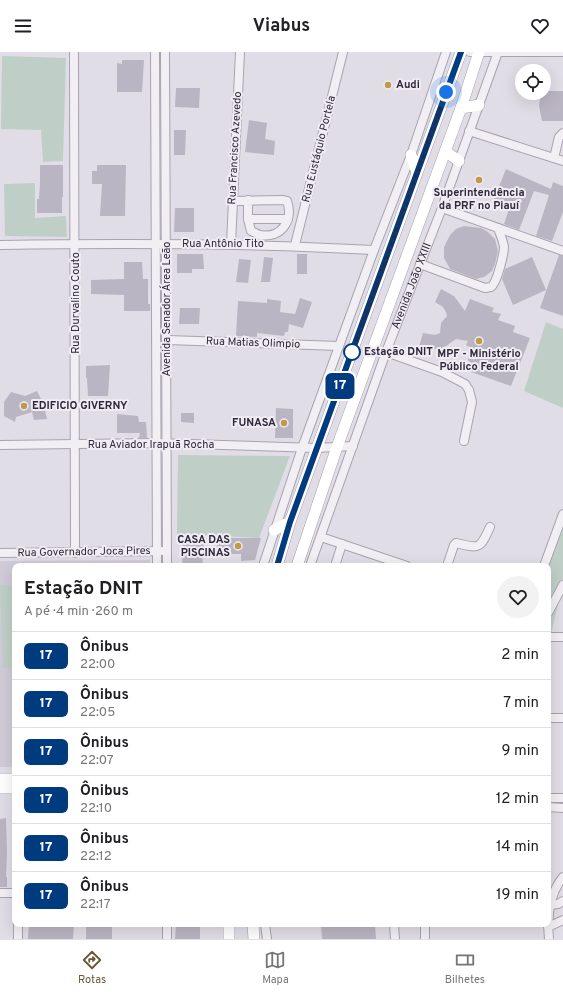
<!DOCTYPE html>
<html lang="pt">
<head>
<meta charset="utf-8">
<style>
	:root { --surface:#fff; --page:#f2f2f2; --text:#202124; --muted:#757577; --line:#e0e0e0; --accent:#685736 }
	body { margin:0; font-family:Overpass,sans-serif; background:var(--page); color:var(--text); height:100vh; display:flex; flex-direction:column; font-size:15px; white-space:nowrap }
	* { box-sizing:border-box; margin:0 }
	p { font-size:13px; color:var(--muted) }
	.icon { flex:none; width:22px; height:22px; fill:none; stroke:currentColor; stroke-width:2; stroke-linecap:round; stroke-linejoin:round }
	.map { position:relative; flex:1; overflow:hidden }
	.drawer { position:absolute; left:12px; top:511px; width:539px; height:364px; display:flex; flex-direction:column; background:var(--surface); border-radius:8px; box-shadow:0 4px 16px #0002 }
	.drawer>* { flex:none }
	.badge { padding:0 8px; border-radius:6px; font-size:14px; line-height:26px }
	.tools { position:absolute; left:515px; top:12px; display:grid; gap:8px }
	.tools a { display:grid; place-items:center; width:36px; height:36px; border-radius:50%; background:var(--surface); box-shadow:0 4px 16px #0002; font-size:20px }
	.you { position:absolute; width:20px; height:20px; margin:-10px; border:3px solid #fff; border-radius:50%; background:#1a73e8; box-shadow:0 0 0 6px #1a73e833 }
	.map>.badge { position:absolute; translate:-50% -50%; box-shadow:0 0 0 2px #fff }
	.round { display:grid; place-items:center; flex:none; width:42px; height:42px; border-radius:21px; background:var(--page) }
	.head { display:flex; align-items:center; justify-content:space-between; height:68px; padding:0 12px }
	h1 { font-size:19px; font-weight:700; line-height:30px }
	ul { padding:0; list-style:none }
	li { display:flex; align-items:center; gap:12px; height:48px; padding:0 12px; border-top:1px solid var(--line) }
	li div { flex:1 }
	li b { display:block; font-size:15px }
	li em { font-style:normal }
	li .badge { min-width:44px; font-weight:700; text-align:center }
	header { display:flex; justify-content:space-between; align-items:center; height:52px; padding:0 12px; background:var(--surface); font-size:18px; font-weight:700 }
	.menu { display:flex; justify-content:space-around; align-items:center; height:56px; border-top:1px solid var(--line); background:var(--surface); font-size:11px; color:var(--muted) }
	.menu a { display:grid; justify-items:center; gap:2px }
	.menu .selected { color:var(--accent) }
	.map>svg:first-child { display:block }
	.built { fill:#d0cbd7 }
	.green { fill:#bfcfc8 }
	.building { fill:#bab5c2 }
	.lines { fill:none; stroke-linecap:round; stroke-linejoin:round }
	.minor-casing { stroke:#a8a3af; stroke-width:10 }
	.major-casing { stroke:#a59eb0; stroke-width:12 }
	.minor { stroke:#f2eff4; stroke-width:8 }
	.major { stroke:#fff; stroke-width:11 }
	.line-casing { stroke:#fff; stroke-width:9 }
	.line { stroke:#003b80; stroke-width:6 }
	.walk { stroke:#30283b; stroke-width:4; stroke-dasharray:0 7.2 }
	.poi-dot { fill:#c1994c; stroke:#efecf3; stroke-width:1.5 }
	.stop-dot { fill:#fff; stroke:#003b80; stroke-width:2 }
	.labels { text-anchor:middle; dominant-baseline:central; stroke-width:4; stroke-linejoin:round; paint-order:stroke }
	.poi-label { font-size:11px; font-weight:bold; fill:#30283b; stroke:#efecf3; text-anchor:start }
	.street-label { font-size:11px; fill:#30283b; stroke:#efecf3 }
	.stop-label { font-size:11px; font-weight:bold; fill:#30283b; stroke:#efecf3; text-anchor:start }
</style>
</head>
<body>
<header><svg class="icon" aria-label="menu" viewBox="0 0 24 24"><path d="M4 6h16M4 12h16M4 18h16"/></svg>Viabus<svg class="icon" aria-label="heart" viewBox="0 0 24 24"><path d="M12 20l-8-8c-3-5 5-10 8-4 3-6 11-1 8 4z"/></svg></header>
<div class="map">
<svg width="563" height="887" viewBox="0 0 563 887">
	<rect width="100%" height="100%" fill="#e1dde6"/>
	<path class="built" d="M150 508V514H15V715H0V509Z"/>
	<path class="green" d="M2 4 66 6 63 109 43 110 41 78 1 77Z
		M35 131V166L66 164 67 185 5 184 4 132Z
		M546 270 563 277V356L524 339Z
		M178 403 290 404 259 486 177 482Z
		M563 475V531L551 582H548V514Z
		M0 533H15V616H3Z"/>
	<path class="building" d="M122 8H144L142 40H117V11L122 12Z
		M176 36H200L199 56 175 55Z
		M544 39H563V69H542L539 54 541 41H544Z
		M249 68 267 71 265 87 275 89 274 103 245 100Z
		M174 78H186L185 103H174Z
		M40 113H63V145H62V161H37V147H39L40 131Z
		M97 113H126L125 164H100L102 132H92V119H97Z
		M506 117 551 137 553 130 563 134V160L552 189 536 184 549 143 534 139 519 178 504 172 510 154 494 147Z
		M175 156H194V180H174Z
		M464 174 481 176 488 180 495 187 498 199 495 212 492 219 484 225 476 227 450 217 444 206V195L450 183 456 177Z
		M177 202H203L204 217H192V221H177Z
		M297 202H307V222H297Z
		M559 203 563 204V264L540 256Z
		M264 205 273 206 270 230H261Z
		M532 205 546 238 513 253 502 227 505 217Z
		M239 207 251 208 248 231 236 230Z
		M124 210H142L143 227H148V252H150V259H124V243L91 242V228L124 227Z
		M441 237 454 244 465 259 470 247 494 256 492 260 501 262 498 268 515 274 513 280 530 286 511 334 471 320 473 313 468 308 471 296 466 293 468 289 456 287 446 294 439 297H428L419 295 423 281 435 283 440 281 441 271 447 264 446 260 443 255 435 250Z
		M300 246 312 250 303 276 289 272 288 280H285L284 284 257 281V285L236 284 238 249 267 251V247L281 249 280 260 295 262Z
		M180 256H200L199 272H179Z
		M110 313 108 344H88L87 326H86V314Z
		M37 339 43 351 47 367 34 368 32 360 16 365 15 370 4 364V350L11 340 25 344Z
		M276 356 293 357V386H275Z
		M181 361H194V371L181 370Z
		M117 362 138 364 139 370H146L147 386H139L140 381H117Z
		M219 486H261L255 508 241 509V502H215Z
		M204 487V502H202L203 514H182L183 488Z
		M6 766 7 800 6 825H7V835H0V767Z
		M29 872H74L73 887H28Z
		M86 872H112V887H86Z
		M176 872H200V887H175Z
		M333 872H375L376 887H322L321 873Z"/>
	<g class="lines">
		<defs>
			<g id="minor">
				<path d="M74 0 75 501"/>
				<path d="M155 0 157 514"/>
				<path d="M165 0 167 514"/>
				<path d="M470 0H563"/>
				<path d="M469 79 563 109"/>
				<path d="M554 106 559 85 563 81"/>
				<path d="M232 149 282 148 287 149C294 168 281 187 260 183 257 182 254 180 251 179L248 167V148"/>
				<path d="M442 156 563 199"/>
				<path d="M248 167H288"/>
				<path d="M231 192 240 0"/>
				<path d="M0 193C125 191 249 191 374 198"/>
				<path d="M295 193 343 0"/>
				<path d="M420 212 485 236C485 236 491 235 491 235 497 231 504 202 504 195 503 188 500 182 498 176"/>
				<path d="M167 288 339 294"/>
				<path d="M386 300 442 320 465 332 469 338 472 350 464 389"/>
				<path d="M0 393 156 391 317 396 353 394"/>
				<path d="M321 485 407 514"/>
				<path d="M0 501 161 499"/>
				<path d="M263 514 302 396 374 198 411 103 446 0"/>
				<path id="s1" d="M310 514 386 300 442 156 498 0"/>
				<path d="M335 514 342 492"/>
				<path d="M447 514 454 493 456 491C480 497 480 497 490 475"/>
				<path d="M544 514 563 462"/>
				<path d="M548 561 563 533"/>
				<path d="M548 585H563"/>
				<path d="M548 666H563"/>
				<path d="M548 746H563"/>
				<path d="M548 755 563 756"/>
				<path d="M0 841H15"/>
				<path d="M550 853 558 852 563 849"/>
				<path d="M18 872V887"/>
				<path d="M167 872V887"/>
				<path d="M265 872 267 887"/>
				<path d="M394 872 395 887"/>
				<path d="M425 872V887"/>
				<path d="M548 875 563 868"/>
				<path d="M549 887C547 866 549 842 563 825"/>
			</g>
			<path id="major" d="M461 56 479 53
				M445 99 459 109
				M411 103 417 121
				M274 478 290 470
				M277 514 290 470 461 0
				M297 514 337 395 461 56 479 0
				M0 727H15
				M0 736H15
				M229 872V887
				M253 872 254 887"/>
		</defs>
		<use href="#minor" class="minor-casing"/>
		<use href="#major" class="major-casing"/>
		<use href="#minor" class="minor"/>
		<use href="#major" class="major"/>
	</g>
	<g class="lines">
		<defs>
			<path id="line" d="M277 514 290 470 461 0"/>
		</defs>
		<use href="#line" class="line-casing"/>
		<use href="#line" class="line"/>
		<path class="walk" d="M352 300 350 307 446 40"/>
	</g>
	<g class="poi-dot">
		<circle cx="388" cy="33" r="4"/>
		<circle cx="479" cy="128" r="4"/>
		<circle cx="479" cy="289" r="4"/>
		<circle cx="24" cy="354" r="4"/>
		<circle cx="284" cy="371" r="4"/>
		<circle cx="238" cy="494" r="4"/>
	</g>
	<circle class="stop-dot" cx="352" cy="300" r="8"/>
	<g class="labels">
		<g class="poi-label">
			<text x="396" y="33">Audi</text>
			<text x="479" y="141" text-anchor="middle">Superintendência<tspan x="479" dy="13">da PRF no Piauí</tspan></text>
			<text x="479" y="302" text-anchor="middle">MPF - Ministério<tspan x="479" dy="13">Público Federal</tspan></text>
			<text x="32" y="354">EDIFICIO GIVERNY</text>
			<text x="276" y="371" text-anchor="end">FUNASA</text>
			<text x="230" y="488" text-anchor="end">CASA DAS<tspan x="230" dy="13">PISCINAS</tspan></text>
		</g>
		<g class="street-label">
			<text transform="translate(235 96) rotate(-87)">Rua Francisco Azevedo</text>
			<text transform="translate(319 97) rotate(-76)">Rua Eustáquio Portela</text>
			<text x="223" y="192">Rua Antônio Tito</text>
			<text stroke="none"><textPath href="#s1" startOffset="298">Avenida João XXIII</textPath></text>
			<text transform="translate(76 251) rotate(-90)">Rua Durvalino Couto</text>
			<text transform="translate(167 257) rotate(-90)">Avenida Senador Área Leão</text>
			<text transform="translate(253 291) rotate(2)">Rua Matias Olimpio</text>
			<text x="151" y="393">Rua Aviador Irapuã Rocha</text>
			<text transform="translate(84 500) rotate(-1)">Rua Governador Joca Pires</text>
		</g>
		<g class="stop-label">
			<text x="364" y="300">Estação DNIT</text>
		</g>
	</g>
</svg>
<div class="tools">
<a><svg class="icon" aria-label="locate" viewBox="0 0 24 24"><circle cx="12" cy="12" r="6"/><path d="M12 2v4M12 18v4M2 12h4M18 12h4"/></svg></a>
</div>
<div class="you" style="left:446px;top:40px"></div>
<b class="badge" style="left:340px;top:334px;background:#003b80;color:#fff">17</b>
<section class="drawer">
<div class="head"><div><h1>Estação DNIT</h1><p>A pé · 4 min · 260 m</p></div><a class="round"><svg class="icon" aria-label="heart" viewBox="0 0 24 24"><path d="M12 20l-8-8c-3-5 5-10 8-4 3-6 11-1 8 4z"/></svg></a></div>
<ul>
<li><span class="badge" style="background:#003b80;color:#fff">17</span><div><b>Ônibus</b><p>22:00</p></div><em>2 min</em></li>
<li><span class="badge" style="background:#003b80;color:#fff">17</span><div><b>Ônibus</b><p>22:05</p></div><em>7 min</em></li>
<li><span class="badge" style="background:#003b80;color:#fff">17</span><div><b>Ônibus</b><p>22:07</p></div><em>9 min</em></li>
<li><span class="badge" style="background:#003b80;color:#fff">17</span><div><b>Ônibus</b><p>22:10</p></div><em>12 min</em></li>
<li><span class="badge" style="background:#003b80;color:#fff">17</span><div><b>Ônibus</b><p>22:12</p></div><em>14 min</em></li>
<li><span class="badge" style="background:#003b80;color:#fff">17</span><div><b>Ônibus</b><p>22:17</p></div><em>19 min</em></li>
</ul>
</section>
</div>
<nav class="menu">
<a class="selected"><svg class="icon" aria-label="directions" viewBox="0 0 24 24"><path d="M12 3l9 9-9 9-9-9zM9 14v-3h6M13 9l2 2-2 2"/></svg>Rotas</a>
<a><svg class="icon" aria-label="map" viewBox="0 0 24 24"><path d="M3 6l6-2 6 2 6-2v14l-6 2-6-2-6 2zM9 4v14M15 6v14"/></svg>Mapa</a>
<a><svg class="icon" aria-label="tickets" viewBox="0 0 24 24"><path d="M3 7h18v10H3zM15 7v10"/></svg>Bilhetes</a>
</nav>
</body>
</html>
